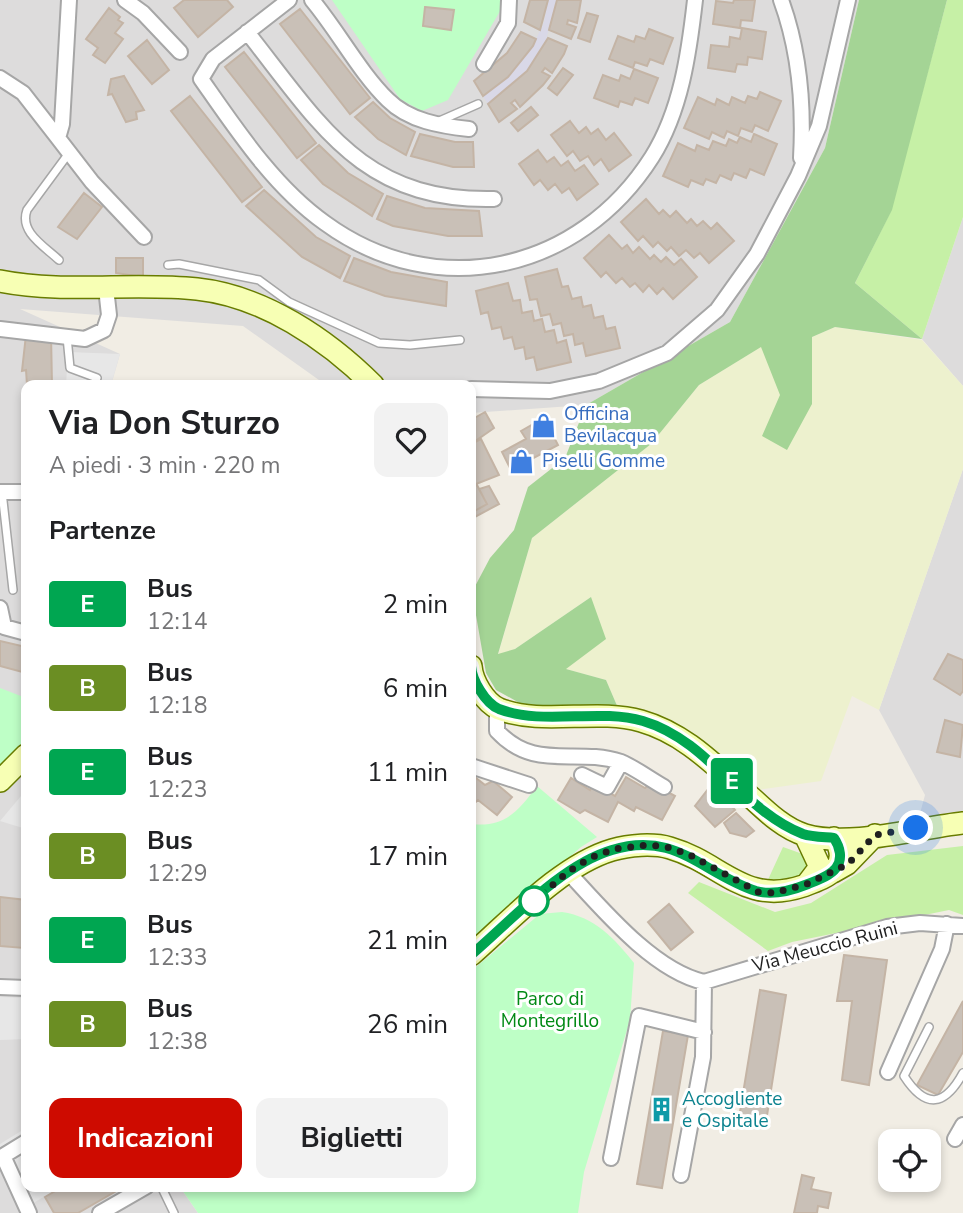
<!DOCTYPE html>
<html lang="it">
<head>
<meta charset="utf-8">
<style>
	:root { --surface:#fff; --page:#f2f2f2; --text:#202124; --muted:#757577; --accent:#ce0b00 }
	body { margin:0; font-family:"Nunito Sans",sans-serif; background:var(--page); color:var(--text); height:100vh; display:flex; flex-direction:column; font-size:26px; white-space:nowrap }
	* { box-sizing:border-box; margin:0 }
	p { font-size:23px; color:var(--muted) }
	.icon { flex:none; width:38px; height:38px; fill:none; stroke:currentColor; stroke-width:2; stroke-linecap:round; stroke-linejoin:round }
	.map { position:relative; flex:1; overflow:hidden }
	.panel { position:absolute; left:21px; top:380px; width:455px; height:812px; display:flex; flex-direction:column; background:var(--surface); border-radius:14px; box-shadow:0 4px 10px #0003 }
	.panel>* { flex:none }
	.badge { padding:0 14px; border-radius:5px; font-size:24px; line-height:46px }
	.controls { position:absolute; left:878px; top:1129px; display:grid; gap:14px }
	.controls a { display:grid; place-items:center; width:63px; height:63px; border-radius:14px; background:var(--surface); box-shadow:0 4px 10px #0003; font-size:35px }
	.you { position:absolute; width:35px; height:35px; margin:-18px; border:5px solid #fff; border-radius:50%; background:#1a73e8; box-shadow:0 0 0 10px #1a73e833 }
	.map>.badge { position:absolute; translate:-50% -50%; box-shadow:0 0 0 4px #fff }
	h2 { padding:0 28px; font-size:26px; line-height:63px }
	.round { display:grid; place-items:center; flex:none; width:74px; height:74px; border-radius:14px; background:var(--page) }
	.headline { display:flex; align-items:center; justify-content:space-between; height:119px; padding:0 28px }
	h1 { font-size:33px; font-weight:700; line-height:52px }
	.primary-button { display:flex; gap:14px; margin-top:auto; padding:14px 28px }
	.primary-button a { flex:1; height:80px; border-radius:14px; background:var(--accent); color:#fff; font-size:28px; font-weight:700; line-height:80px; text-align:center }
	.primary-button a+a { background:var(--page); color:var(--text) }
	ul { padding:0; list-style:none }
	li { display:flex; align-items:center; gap:21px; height:84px; padding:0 28px }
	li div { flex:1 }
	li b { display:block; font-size:26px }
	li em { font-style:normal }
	li .badge { min-width:77px; font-weight:700; text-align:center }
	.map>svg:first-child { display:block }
	.residential { fill:#dddcdc }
	.farmland { fill:#edf1ce }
	.grass { fill:#c6f0a6 }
	.forest { fill:#a4d495 }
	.park { fill:#beffc6 }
	.parking { fill:#e7e7e7 }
	.plaza { fill:#d9d8e7 }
	.building { fill:#c9c0b7; stroke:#c4b4a5; stroke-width:2 }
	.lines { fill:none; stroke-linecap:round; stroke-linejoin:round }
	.lane-casing { stroke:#a6a6a6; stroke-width:10 }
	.street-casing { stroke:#a6a6a6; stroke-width:18 }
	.secondary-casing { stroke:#687c00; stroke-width:24 }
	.lane { stroke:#fff; stroke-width:7 }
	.street { stroke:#fff; stroke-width:14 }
	.secondary { stroke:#f7ffb4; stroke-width:21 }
	.line-casing { stroke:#fff; stroke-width:16 }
	.line { stroke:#00a651; stroke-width:10 }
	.walk { stroke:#1f1f1f; stroke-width:7; stroke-dasharray:0 12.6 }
	.stop-dot { fill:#fff; stroke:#00a651; stroke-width:3.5 }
	.labels { text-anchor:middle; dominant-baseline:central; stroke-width:6; stroke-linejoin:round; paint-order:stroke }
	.shop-label { font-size:19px; fill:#366cbe; stroke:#fff; text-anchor:start }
	.street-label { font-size:19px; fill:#1f1f1f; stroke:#fff }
	.park-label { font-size:19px; fill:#018914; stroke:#fff }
	.culture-label { font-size:19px; fill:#0d838f; stroke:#fff; text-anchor:start }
</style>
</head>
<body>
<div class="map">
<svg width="963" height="1213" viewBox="0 0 963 1213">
	<rect width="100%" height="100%" fill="#f1ede4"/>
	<path class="residential" d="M0 0H859L825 148 730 322 586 405 471 413V385H326L243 326 20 309 120 354 111 385H26V1186L180 1187 198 1213H0Z
		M963 217V386L922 339Z
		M963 469V823L916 828 925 795 879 710Z"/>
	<path class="farmland" d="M835 327 922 340 963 386V469L879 710 852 696 821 781 750 791 700 741 653 713 618 708 606 680 566 669 591 597 515 649 498 655 532 538 651 444 699 385 762 346 812 404V337Z"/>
	<path class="grass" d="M947 0H963V217L922 339 855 283 890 213Z
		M963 846V915L949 910 792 942 768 951 688 893 699 882 775 912 811 903 887 855Z
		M783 847 811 857 812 867 803 879 766 884Z"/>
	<path class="forest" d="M859 0H947L892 210 855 283 922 339 835 327 812 337V404L787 450 762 436 780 395 761 347 699 385 651 444 532 538 498 654 515 649 591 597 606 639 566 669 606 680 618 708 525 706 496 690 486 673 472 592 490 558 514 530 528 487 565 458 586 405 730 322 825 148Z"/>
	<path class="park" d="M332 0H502L503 6 448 100 422 111 400 99Z
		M0 688 26 698V744L0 769Z
		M537 786 597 837 581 847 471 945V824C504 828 518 812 537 786Z
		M562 912C595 917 614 938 634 963L630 1020 584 1172 578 1213H198L180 1187 471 1186V971L540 914Z"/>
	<path class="parking" d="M68 352 120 354 111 385H66Z
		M26 790V829L0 821Z
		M0 997 26 998V1039L0 1040Z
		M26 1128V1186L60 1187 22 1210 0 1160V1144Z"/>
	<path class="plaza" d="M548 0H557L545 43 527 71 488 104 483 96 508 77 533 46 544 22Z"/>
	<path class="building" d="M184 0H227L233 7 198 37 174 8Z
		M530 0H548L540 30 524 22Z
		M557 0H581L577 23 568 20 567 24 576 27 571 39 549 30Z
		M734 0H755L752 21 741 20 740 28 713 24 716 1 733 3Z
		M425 7 454 10 451 30 423 26Z
		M109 8 120 17 118 20 123 23 115 33 123 39 105 63 93 55 98 48 86 39Z
		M300 9 370 98 350 114 280 24Z
		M587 13 598 16 590 42 578 38Z
		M742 28 766 32 762 59 748 57 747 65 737 64 735 72 708 68 711 45 729 47 730 37 740 39Z
		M649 29 673 38 663 64 650 59 647 66 635 62 633 68 609 59 618 36 634 42 636 36 645 39Z
		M521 32 536 39 533 46 508 77 483 96 474 81 507 53Z
		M548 38 567 46 564 54 552 73 545 68 542 72 550 76 543 85 520 107 515 100 511 103 517 109 499 122 488 104 527 71Z
		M147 40 169 70 152 84 128 56Z
		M244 52 316 143 297 158 225 67Z
		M563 68 573 75 557 95 548 88Z
		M634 69 658 78 648 103 635 98 632 105 620 101 618 107 594 98 603 75 619 81 621 75 630 79Z
		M124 76 144 110 136 112 137 119 126 122 112 94 108 95 111 79Z
		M760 92 781 101 768 131 755 125 752 132 741 128 738 136 727 131 724 138 712 132 709 139 684 128 698 97 715 105 717 99 729 105 732 97 745 103 748 96 757 99Z
		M190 96 262 187 242 202 171 111Z
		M373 102 390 118 415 132 406 155 378 139 355 117Z
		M531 107 538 115 518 131 511 123Z
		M570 121 579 133 586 127 591 134 598 129 606 140 614 133 631 155 609 171 601 159 594 165 588 156 580 161 573 151 567 156 551 135Z
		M420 134 455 142H473L474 167H453L411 156Z
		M754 134 777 144 764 175 750 169 746 178 734 173 731 180 720 175 716 183 706 179 703 185 691 180 688 187 663 176 678 143 695 151 697 145 709 150 713 141 726 146 729 139 737 143 740 137 751 142Z
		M319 145 348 173 383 194 372 216 323 184 301 160Z
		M538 150 547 162 554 157 561 166 568 161 575 171 584 165 598 184 577 200 569 188 562 193 555 184 548 190 540 180 534 185 519 164Z
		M264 190 316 237 350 256 340 278 302 257 246 206Z
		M84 193 102 207 77 239 58 227Z
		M387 196 425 208 479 211 482 236H448L393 226 377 219Z
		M646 199 659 214 663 210 670 217 676 211 687 223 691 219 697 226 703 221 711 229 717 223 734 241 709 263 700 253 694 258 686 250 679 256 671 247 667 251 658 242 653 247 643 236 638 241 621 222Z
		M609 235 622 249 627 245 633 253 639 247 650 259 654 255 661 262 666 257 674 265 681 259 697 277 673 299 663 288 657 294 649 285 643 292 635 283 630 287 622 278 616 283 606 272 601 277 584 258Z
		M116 258H143V277L116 273Z
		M354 258 391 272 447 282 446 306 385 296 344 281Z
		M557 269 562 287 568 286 572 299 581 297 583 307 591 305 594 318 603 316 606 329 615 327 620 348 586 356 583 343 575 345 573 334 564 336 561 323 553 325 550 314 541 316 537 299 530 300 525 277Z
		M508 283 513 301 520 300 522 313 532 311 534 321 542 319 545 332 554 330 557 343 566 340 571 362 537 370 534 357 526 359 524 347 515 349 512 337 504 339 501 327 492 329 488 312 481 314 476 291Z
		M51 334 52 385H27L26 370 22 371 26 335Z
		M485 412 494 428 471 444V420Z
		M544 418 558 445 511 470 502 452 526 439 521 431Z
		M481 439 499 475 471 486V444Z
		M477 485 487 504 471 513V488Z
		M489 486 499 504 471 519V513L487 504 479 489Z
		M0 641 26 647V673L0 666Z
		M948 654 963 660V691L960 695 934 679Z
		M945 720 963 725 960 757 937 752Z
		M471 774 485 785 493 781 512 797 497 815 478 800 471 806Z
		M626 777 645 788 651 783 675 796 662 820 636 807 634 811 618 802 608 822 585 810 580 813 558 800 571 778 590 790 594 783 615 796Z
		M712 784 735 810 715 827 695 806Z
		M736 813 754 831 746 837 730 833 724 823Z
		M0 897 26 900 24 948 0 946Z
		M669 904 693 932 671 950 648 922Z
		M844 955 887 960 869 1085 842 1080 852 1001H837Z
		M760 990 786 995 765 1128 738 1124Z
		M963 1001V1052L938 1095 917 1085Z
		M663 1031 688 1035 662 1188 637 1184Z
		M802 1175 814 1178 811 1189 831 1193 828 1208 818 1206 817 1213H794Z
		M64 1186H125L78 1213H54L45 1197Z"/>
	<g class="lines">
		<defs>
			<path id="lane" d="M437 122 478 104
				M59 260C44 246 19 232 27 210L69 153
				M168 265 179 264 259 280 289 302 379 343 410 345 460 340
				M67 337 70 368 97 378
				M2 492 13 590
				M929 1027 904 1076C926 1110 945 1106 963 1073
				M161 1186 174 1213"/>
			<path id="street" d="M69 0 62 124 58 138 92 182 144 237
				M125 0 143 13 180 52
				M289 0 213 59 201 79C236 129 274 187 325 223 436 304 579 272 652 157 681 111 689 53 695 0
				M312 0C338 31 360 73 388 100 409 121 441 126 469 129
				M781 0C800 52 804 104 801 158
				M247 32C320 124 362 202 494 199
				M484 64 508 23 509 0
				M0 78 23 93 58 138
				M0 329 85 339 104 330 109 315 106 288
				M471 389 550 391 599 381 667 353 717 310 757 254 798 176 819 126 848 0
				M0 492H26
				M0 608 4 627 26 633
				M497 709V731C535 772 575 747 621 762 635 768 650 779 664 787
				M471 766 529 785
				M582 775 607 787 621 762
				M568 872C603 910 654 971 704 982L703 1057 681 1175
				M704 982 887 927 920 923 963 926
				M0 987 26 988
				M888 1072 942 949 947 924
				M955 1139 963 1125
				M26 1142 3 1156 29 1213
				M611 1158 639 1016 704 1032
				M100 1213 147 1186"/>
			<path id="secondary" d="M0 281C65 294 131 282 197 289 263 296 327 339 373 385
				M471 666C472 681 485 703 499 709 543 726 596 708 641 721 687 734 718 769 753 799 768 813 785 829 805 835 850 848 917 828 963 823
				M0 781 26 755
				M805 835 820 867 807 884
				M833 872 847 864 875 835
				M471 955C510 921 561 865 612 850 629 845 653 843 670 848 722 863 744 906 803 886 814 882 829 877 836 868 843 859 840 847 834 838"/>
		</defs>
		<use href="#lane" class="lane-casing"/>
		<use href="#street" class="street-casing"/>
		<use href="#secondary" class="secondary-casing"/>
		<use href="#lane" class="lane"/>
		<use href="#street" class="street"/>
		<use href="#secondary" class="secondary"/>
	</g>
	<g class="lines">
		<defs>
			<path id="line" d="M471 666C472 680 485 703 499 709 544 726 597 708 643 721 710 741 741 810 803 834 812 837 824 837 834 838 840 847 843 859 836 868 830 876 818 880 808 884 793 890 773 896 756 891 703 874 676 830 612 850 561 865 511 921 471 955"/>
		</defs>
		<use href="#line" class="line-casing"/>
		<use href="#line" class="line"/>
		<path class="walk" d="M534 901 529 905 568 872 590 858 614 849 647 845 667 847 688 854 758 892 774 893 807 884 848 864 875 835 916 828"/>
	</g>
	<defs>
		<symbol id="shop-bare" viewBox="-9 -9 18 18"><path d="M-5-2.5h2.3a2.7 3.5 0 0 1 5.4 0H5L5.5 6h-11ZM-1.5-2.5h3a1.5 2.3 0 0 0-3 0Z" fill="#3f7fe0" stroke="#fff" stroke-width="2.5" paint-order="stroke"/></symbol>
		<symbol id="building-bare" viewBox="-9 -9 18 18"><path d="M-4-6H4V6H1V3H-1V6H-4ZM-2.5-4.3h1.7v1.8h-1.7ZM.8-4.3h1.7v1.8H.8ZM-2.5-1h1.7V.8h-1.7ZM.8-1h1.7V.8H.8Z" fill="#0f9aa8" stroke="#fff" stroke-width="2.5" paint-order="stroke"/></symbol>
	</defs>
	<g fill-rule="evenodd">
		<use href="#shop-bare" x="526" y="408" width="35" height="35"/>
		<use href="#shop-bare" x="504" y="444" width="35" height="35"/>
		<use href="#building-bare" x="644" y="1092" width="35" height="35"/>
	</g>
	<circle class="stop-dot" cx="534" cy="901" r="14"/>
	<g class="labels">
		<g class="shop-label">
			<text x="564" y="414">Officina<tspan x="564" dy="22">Bevilacqua</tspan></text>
			<text x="542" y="461">Piselli Gomme</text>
		</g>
		<g class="street-label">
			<text transform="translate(825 947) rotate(-15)">Via Meuccio Ruini</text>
		</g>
		<g class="park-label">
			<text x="550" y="999">Parco di<tspan x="550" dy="22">Montegrillo</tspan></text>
		</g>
		<g class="culture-label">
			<text x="682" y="1099">Accogliente<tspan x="682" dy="22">e Ospitale</tspan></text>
		</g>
	</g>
</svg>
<div class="controls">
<a><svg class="icon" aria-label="locate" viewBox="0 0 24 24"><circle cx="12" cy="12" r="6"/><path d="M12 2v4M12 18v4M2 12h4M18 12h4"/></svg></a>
</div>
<div class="you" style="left:916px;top:828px"></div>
<b class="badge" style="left:732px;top:781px;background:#00a651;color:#fff">E</b>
<section class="panel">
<div class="headline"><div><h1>Via Don Sturzo</h1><p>A piedi · 3 min · 220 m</p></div><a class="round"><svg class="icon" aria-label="heart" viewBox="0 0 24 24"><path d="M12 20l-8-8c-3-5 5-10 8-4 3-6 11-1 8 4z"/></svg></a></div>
<h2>Partenze</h2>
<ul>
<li><span class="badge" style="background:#00a651;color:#fff">E</span><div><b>Bus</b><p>12:14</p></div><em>2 min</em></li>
<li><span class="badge" style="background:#6b8e23;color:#fff">B</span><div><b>Bus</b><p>12:18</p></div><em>6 min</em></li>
<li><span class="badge" style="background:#00a651;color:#fff">E</span><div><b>Bus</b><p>12:23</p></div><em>11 min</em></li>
<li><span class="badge" style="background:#6b8e23;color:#fff">B</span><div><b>Bus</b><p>12:29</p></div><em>17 min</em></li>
<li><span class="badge" style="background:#00a651;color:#fff">E</span><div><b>Bus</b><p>12:33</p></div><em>21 min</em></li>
<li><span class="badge" style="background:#6b8e23;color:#fff">B</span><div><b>Bus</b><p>12:38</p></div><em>26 min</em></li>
</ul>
<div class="primary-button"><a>Indicazioni</a><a>Biglietti</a></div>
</section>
</div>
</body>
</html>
